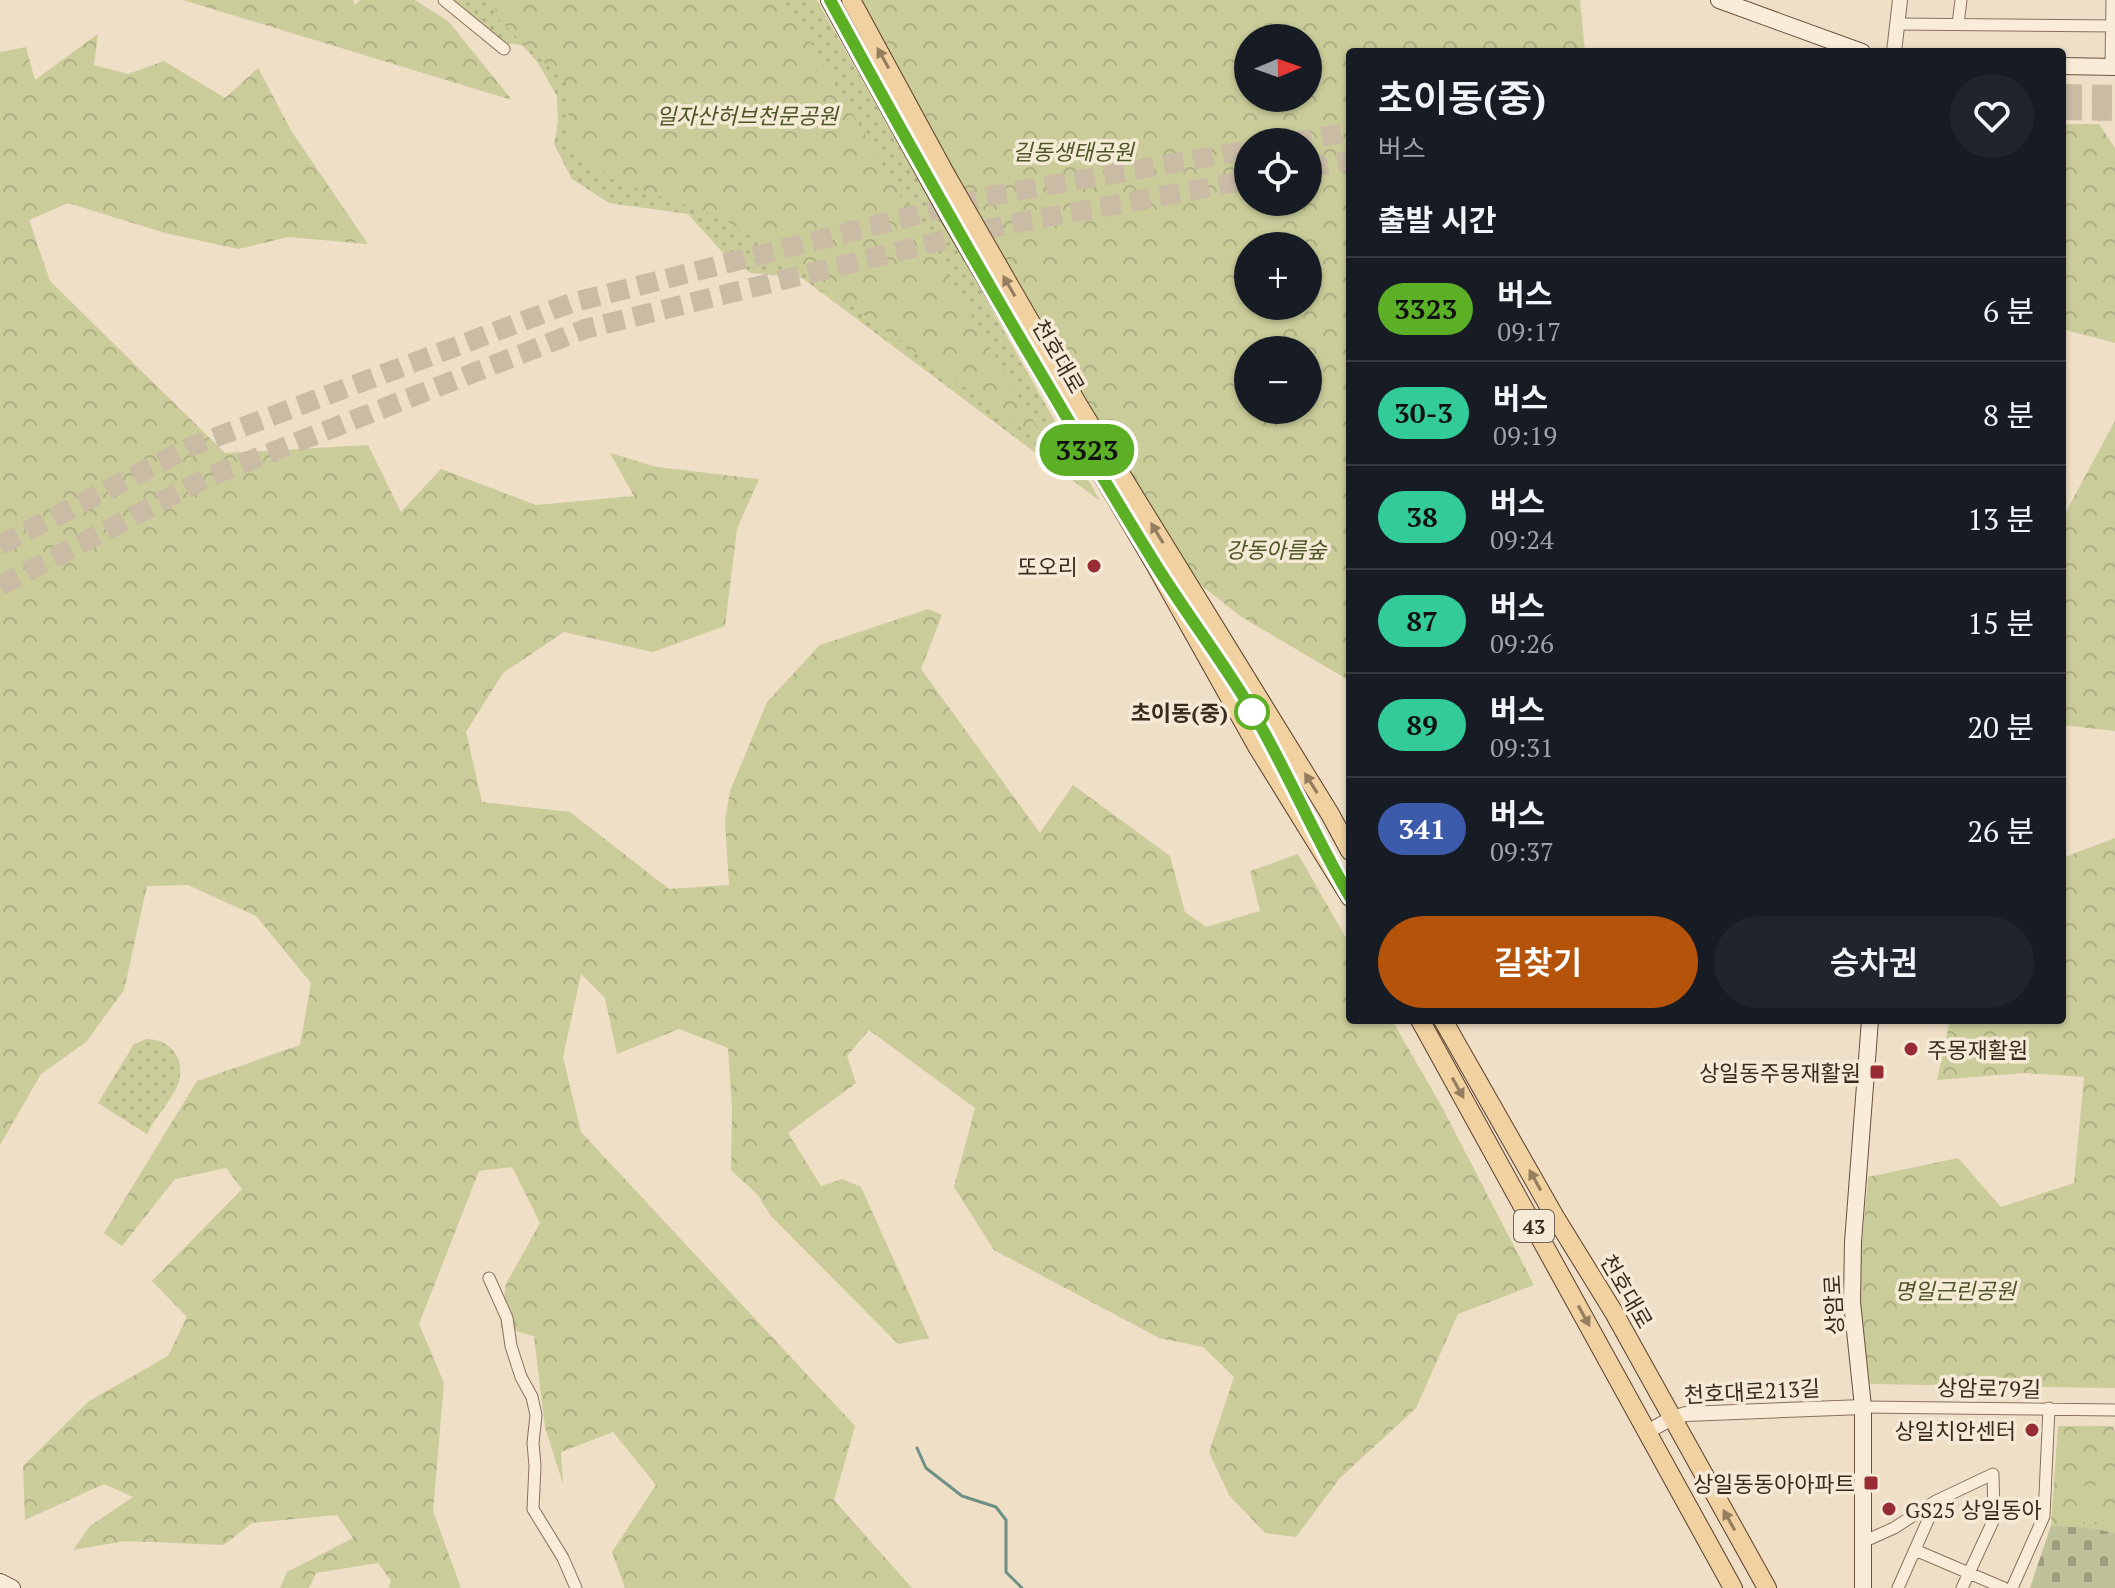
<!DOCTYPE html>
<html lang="ko">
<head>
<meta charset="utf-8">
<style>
	:root { --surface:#171b24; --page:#20242c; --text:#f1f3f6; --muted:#9ea1a6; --line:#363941; --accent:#b45309 }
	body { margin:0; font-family:"PT Serif","Noto Sans KR",serif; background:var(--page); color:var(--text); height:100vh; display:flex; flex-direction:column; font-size:30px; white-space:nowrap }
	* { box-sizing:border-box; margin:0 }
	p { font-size:26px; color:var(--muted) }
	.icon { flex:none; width:44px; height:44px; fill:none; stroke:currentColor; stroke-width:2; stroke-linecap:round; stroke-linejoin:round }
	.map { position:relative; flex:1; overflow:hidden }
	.sheet { position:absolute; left:1346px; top:48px; width:720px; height:976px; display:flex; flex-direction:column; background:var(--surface); border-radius:8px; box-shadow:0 2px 6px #0004 }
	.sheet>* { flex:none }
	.badge { padding:0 16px; border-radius:26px; font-size:28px; line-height:52px }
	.needle { width:52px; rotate:88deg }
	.buttons { position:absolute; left:1234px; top:24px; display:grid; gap:16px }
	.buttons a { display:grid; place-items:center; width:88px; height:88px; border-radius:50%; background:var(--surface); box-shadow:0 2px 6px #0004; font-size:40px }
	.map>.badge { position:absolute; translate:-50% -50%; box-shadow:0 0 0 4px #fff }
	h2 { padding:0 32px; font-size:30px; line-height:72px }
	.round { display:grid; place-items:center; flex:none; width:84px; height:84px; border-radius:42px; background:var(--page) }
	.head { display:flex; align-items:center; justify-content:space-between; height:136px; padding:0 32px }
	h1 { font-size:38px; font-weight:600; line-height:60px }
	.primary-button { display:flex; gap:16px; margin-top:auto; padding:16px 32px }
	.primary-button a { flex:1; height:92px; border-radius:48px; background:var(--accent); color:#fff; font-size:32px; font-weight:600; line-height:92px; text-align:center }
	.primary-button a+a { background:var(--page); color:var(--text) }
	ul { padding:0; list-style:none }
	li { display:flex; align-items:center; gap:24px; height:104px; padding:0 32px; border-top:2px solid var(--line) }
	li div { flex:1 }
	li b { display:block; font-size:30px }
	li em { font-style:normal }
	li .badge { min-width:88px; font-weight:700; text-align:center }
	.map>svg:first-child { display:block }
	.green { fill:url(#green-dots) }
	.forest { fill:url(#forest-crowns); fill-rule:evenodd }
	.cemetery { fill:url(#cemetery-stones) }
	.pitch { fill:#cacc9a }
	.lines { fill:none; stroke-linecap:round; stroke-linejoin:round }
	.stream { stroke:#6e9085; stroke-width:3 }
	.motorway-tunnel { stroke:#cabba5; stroke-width:20; stroke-dasharray:20 10; stroke-linecap:butt }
	.minor-casing { stroke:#89715c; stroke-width:13 }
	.tertiary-casing { stroke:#89715c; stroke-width:16 }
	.secondary-casing { stroke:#6b523f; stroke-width:18 }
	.primary-casing { stroke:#573f30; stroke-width:20 }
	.minor { stroke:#f9edd9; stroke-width:11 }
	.tertiary { stroke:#f9edd9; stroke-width:14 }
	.secondary { stroke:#f9edd9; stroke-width:16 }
	.primary { stroke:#f0d19f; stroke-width:18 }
	.oneway { fill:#957e5f }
	.line-casing { stroke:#fff; stroke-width:18 }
	.line { stroke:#5bb025; stroke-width:12 }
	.poi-dot { fill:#972c35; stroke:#f5ead6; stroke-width:3 }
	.stop-dot { fill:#fff; stroke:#5bb025; stroke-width:4 }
	.labels { text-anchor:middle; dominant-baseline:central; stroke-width:7; stroke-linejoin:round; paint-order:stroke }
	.shield { fill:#f5ead6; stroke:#726456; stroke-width:2 }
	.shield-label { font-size:20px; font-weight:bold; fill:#3a2a1f }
	.park-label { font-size:22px; font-style:italic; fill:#4d5626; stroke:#f5ead6 }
	.street-label { font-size:22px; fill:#3a2a1f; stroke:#f5ead6 }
	.poi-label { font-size:22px; fill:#3a2a1f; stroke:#f5ead6; text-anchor:end }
	.stop-label { font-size:22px; font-weight:bold; fill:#3a2a1f; stroke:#f5ead6; text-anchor:end }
</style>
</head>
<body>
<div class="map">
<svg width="2115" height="1588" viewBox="0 0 2115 1588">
	<defs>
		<pattern id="green-dots" width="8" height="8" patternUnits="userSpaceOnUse" patternTransform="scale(2)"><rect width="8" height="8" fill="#cacc9a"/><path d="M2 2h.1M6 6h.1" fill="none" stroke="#aeaf84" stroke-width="1.8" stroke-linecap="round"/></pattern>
		<pattern id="forest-crowns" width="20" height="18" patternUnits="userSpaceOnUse" patternTransform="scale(2)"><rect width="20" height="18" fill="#cacc9a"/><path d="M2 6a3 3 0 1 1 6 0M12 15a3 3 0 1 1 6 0" fill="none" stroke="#aeaf84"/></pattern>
		<pattern id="cemetery-stones" width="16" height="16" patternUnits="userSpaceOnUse" patternTransform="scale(2)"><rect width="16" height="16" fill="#bfc199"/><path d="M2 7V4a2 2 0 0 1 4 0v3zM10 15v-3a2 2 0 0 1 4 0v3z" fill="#9c9d7c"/></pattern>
	</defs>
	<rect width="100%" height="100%" fill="#eedfc6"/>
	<path class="green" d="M453 0H817L1100 501 802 278 751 273 724 254 688 214 609 203 572 179 554 144 558 122 557 96 538 63 522 45 506 43Z
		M147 1039C172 1040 186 1060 178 1084 172 1100 156 1116 147 1134L98 1103 134 1044Z"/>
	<path class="forest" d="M183 0H353L355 5 360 0H415L449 22 512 100Z
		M494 0H780L794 14 1042 436 1021 428 847 303 723 218 611 179 568 142 569 86 497 18Z
		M857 0H1580L1585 52H1350V681L1240 616 1168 559ZM1248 38H1308V98H1248ZM1248 142H1308V202H1248ZM1248 246H1308V306H1248ZM1248 350H1308V410H1248Z
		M98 34 94 65 128 74 164 61 225 98 258 68 292 132 368 244 288 237 238 249 165 233 68 203 29 220 50 281 225 453 368 445 401 512 441 469 536 505 634 496 610 453 657 467 759 479 737 529 725 626 653 652 564 632 503 673 466 732 482 802 570 812 669 889 729 885 725 821 730 791 767 702 820 645 928 609 942 615 921 669 1040 833 1073 785 1170 856 1185 912 1206 927 1260 911 1250 871 1298 854 1350 945V1020H1392L1443 1109 1534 1285 1458 1314 1416 1408 1340 1478 1296 1537 1265 1533 1229 1495 1209 1452 1234 1377 1203 1347 1159 1338 994 1250 954 1187 975 1108 869 1030 847 1056 856 1083 788 1133 821 1186 842 1179 861 1187 929 1338 898 1344 770 1215 758 1195 731 1170 732 1108 728 1048 679 1029 617 1054 605 998 581 974 563 1057 581 1132 855 1426 834 1500 912 1588H625L612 1552 656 1485 613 1432 561 1452 563 1484 545 1427 534 1336 500 1327 506 1284 540 1223 512 1167 479 1171 419 1324 444 1383 433 1511 461 1588H389L391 1581 378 1563 316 1573 309 1588H280L287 1572 353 1538 337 1515 252 1523 224 1545 125 1541 73 1550 90 1526 133 1497 104 1484 25 1520 23 1466 89 1401 168 1356 187 1317 152 1281 242 1189 226 1168 175 1179 122 1246 104 1233 197 1081 300 1045 311 983 256 916 188 885 147 886 124 990 86 1042 41 1074 0 1145V52L26 47 35 80Z
		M2062 124H2099L2115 148V343L2062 329Z
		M2115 421V731L2062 725V519Z
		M2115 838V1388L1871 1384 1867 1379 1858 1290 1868 1177 1958 1158 2001 1207 2074 1183 2084 1077 2023 1073 1937 1080 1950 1020H2062V858Z
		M2058 1426H2113L2115 1433V1588H2030L2051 1526Z"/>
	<path class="cemetery" d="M2051 1526 2089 1528 2115 1533V1588H2030Z"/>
	<path class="pitch" d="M2102 1485 2104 1522H2081L2080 1486Z"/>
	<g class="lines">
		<path class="stream" d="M917 1448 926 1468 962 1496 996 1507 1006 1520V1572L1022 1588"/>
		<path class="motorway-tunnel" d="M2062 94 2115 95
			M2062 110 2115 111
			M1292 142 1350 132
			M1308 168 1350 160
			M0 545 190 447 571 303 995 195 1248 150
			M0 586 208 477 585 329 1005 225 1248 180"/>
		<defs>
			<path id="minor" d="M444 0 504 49
				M1898 24 2115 26
				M1958 24 1961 0
				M2111 67 2112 0
				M489 1278 507 1318 511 1346 521 1377 532 1397 536 1415 533 1443 535 1466 533 1509 563 1558 576 1588
				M1863 1407 2115 1410
				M1865 1541 1894 1528 1936 1501 1993 1474 1994 1519 1962 1588
				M1915 1550 2004 1588
				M1898 1588 1936 1502
				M2012 1588 2044 1516 2049 1408"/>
			<path id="tertiary" d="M1894 52 1900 0
				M1647 1432 1672 1418 1686 1414 1863 1407"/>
			<path id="secondary" d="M1719 0 1862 52
				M2062 66 2115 67
				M0 1582 12 1588
				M1863 1588V1407L1852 1302 1853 1242 1870 1020"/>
			<path id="primary" d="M830 0 951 219 1156 566 1258 748 1350 897
				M851 0 946 175 1080 408 1330 814 1350 851
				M1420 1020 1733 1588
				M1443 1020 1555 1217 1613 1311 1767 1588"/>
		</defs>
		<use href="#minor" class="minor-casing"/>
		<use href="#tertiary" class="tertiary-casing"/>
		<use href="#secondary" class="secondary-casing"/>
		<use href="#primary" class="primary-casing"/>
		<use href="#minor" class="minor"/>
		<use href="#tertiary" class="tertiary"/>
		<use href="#secondary" class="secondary"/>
		<use href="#primary" class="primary"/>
	</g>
	<defs><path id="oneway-solid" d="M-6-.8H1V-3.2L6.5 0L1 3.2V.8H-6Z" transform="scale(2)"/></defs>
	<g class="oneway">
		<use href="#oneway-solid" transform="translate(883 58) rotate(-119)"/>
		<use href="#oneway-solid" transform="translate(1009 286) rotate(-120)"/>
		<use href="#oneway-solid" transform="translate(1157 533) rotate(-121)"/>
		<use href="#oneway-solid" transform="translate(1311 783) rotate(-122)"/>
		<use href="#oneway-solid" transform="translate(1458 1088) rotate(61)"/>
		<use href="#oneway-solid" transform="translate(1535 1180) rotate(-119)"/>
		<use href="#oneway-solid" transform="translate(1584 1316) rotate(61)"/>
		<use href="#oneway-solid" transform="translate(1729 1520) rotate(-119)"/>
	</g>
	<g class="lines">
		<defs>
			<path id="line" d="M830 0C933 190 1041 378 1154 562 1185 612 1221 659 1251 709 1287 770 1314 836 1350 897"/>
		</defs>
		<use href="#line" class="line-casing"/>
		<use href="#line" class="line"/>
	</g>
	<g class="poi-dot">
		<circle cx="1094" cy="566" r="8"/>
		<circle cx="1911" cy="1049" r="8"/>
		<rect x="1869" y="1064" width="16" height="16" rx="4"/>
		<circle cx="2032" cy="1430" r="8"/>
		<rect x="1863" y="1475" width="16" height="16" rx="4"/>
		<circle cx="1889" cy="1509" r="8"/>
	</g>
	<circle class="stop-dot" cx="1252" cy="712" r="16"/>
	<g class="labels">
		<rect class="shield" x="1514" y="1210" width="40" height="32" rx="6"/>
		<g class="shield-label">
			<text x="1534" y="1226">43</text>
		</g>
		<g class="park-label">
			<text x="747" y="115">일자산허브천문공원</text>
			<text x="1073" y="151">길동생태공원</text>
			<text x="1276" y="549">강동아름숲</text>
			<text x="1955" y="1290">명일근린공원</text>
		</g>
		<g class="street-label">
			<text transform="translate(1059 356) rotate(60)">천호대로</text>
			<text transform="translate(1627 1291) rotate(60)">천호대로</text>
			<text transform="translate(1833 1305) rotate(-93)">상암로</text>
			<text transform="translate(1989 1388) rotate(1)">상암로79길</text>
			<text transform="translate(1752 1391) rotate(-3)">천호대로213길</text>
		</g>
		<g class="poi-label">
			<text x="1078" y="566">또오리</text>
			<text x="1927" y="1049" text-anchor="start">주몽재활원</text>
			<text x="1861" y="1072">상일동주몽재활원</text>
			<text x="2016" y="1430">상일치안센터</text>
			<text x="1855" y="1483">상일동동아아파트</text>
			<text x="1905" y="1509" text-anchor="start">GS25 상일동아</text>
		</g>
		<g class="stop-label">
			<text x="1228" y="712">초이동(중)</text>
		</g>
	</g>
</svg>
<div class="buttons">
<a><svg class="needle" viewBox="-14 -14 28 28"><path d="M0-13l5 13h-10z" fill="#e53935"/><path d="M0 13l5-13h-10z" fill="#9ea1a6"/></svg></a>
<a><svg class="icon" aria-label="locate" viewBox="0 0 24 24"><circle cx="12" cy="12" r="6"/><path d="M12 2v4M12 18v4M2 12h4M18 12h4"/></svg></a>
<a>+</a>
<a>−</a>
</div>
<b class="badge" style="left:1087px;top:450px;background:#5bb025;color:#111">3323</b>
<section class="sheet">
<div class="head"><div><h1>초이동(중)</h1><p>버스</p></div><a class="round"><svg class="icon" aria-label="heart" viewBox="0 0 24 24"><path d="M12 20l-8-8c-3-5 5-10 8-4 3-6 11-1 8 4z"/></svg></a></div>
<h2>출발 시간</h2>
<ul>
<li><span class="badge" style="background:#5bb025;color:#111">3323</span><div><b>버스</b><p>09:17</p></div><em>6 분</em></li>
<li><span class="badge" style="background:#3c9;color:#111">30-3</span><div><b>버스</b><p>09:19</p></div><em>8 분</em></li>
<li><span class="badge" style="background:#3c9;color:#111">38</span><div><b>버스</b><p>09:24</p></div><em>13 분</em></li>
<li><span class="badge" style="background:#3c9;color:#111">87</span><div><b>버스</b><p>09:26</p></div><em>15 분</em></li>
<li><span class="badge" style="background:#3c9;color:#111">89</span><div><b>버스</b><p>09:31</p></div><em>20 분</em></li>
<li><span class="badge" style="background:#3d5bab;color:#fff">341</span><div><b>버스</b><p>09:37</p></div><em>26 분</em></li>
</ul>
<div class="primary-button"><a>길찾기</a><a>승차권</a></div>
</section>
</div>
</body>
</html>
